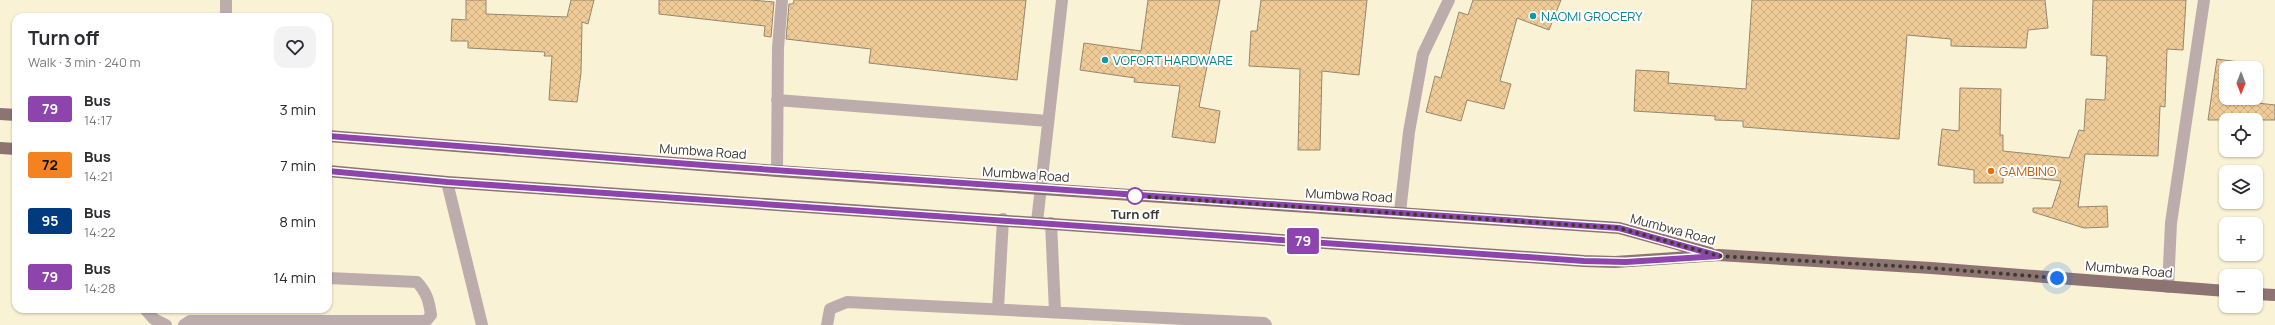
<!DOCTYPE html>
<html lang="en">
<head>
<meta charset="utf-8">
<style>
	:root { --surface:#fff; --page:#f2f2f3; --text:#2b2b33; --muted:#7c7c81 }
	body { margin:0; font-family:Manrope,sans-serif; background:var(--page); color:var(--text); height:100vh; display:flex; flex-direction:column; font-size:15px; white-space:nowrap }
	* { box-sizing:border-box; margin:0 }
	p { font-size:13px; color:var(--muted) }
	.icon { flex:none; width:22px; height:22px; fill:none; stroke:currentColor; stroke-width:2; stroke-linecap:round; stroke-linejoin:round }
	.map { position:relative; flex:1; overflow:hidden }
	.side { position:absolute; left:12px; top:13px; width:320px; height:300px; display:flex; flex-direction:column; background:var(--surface); border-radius:12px; box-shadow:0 1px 3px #0004 }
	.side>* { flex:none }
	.badge { padding:0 8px; border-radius:3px; font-size:14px; line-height:26px }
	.needle { width:26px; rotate:180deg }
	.tools { position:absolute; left:2219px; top:61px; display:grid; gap:8px }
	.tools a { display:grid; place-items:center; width:44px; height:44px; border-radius:8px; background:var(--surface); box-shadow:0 1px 3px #0004; font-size:20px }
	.you { position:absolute; width:20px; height:20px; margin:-10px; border:3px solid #fff; border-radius:50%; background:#1a73e8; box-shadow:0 0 0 6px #1a73e833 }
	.map>.badge { position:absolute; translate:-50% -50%; box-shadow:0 0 0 2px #fff }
	.round { display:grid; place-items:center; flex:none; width:42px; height:42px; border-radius:12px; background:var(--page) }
	.head { display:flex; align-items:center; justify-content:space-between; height:68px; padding:0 16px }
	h1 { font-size:19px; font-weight:700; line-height:30px }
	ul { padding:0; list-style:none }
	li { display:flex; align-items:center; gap:12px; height:56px; padding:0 16px }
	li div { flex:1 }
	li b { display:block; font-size:15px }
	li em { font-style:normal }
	li .badge { min-width:44px; font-weight:700; text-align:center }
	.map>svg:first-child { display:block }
	.building { fill:url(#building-cross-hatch); stroke:#97866f }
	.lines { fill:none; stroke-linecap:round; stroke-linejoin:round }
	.lane { stroke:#bcadac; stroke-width:12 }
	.street { stroke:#bcadac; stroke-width:12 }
	.primary { stroke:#8d7372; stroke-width:12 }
	.line-casing { stroke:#fff; stroke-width:9 }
	.line { stroke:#8e44ad; stroke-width:6 }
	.walk { stroke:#3d3a2f; stroke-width:4; stroke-dasharray:0 7.2 }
	.culture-dot { fill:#0f9aa8; stroke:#fff; stroke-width:1.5 }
	.food-dot { fill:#e8710a; stroke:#fff; stroke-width:1.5 }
	.stop-dot { fill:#fff; stroke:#8e44ad; stroke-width:2 }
	.labels { text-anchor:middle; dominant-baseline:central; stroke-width:4; stroke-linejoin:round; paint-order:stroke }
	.culture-label { font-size:13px; fill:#0d838f; stroke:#fff; text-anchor:start }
	.street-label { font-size:13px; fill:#3d3a2f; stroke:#fff }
	.food-label { font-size:13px; fill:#c56008; stroke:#fff; text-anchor:start }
	.stop-label { font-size:13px; font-weight:bold; fill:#3d3a2f; stroke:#fff }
</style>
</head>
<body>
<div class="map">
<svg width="2275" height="325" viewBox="0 0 2275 325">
	<defs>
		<pattern id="building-cross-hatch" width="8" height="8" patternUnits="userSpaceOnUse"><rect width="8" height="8" fill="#efcb97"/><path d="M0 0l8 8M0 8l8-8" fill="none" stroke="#ceaf82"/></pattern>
	</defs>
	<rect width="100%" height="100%" fill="#faf2d5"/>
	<path class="building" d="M466 0H486V14L567 17 571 0H594L588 24 582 22 581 73 577 102 549 100 552 56H544L545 52 468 48V41H451L452 19 466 20Z
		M659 0H751L774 2 771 37 764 36 765 26 659 14Z
		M794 0H1026L1017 80 869 63 871 49 786 39 789 4H793Z
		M1148 0H1220L1199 107 1220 111 1215 143 1172 137 1180 86 1134 82 1135 78 1080 70 1084 43 1141 51Z
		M1261 0H1367L1359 75 1322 71 1320 150H1298L1300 69 1249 66 1251 31H1257Z
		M1473 0H1561L1549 30 1517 18 1500 81 1511 84 1504 109 1467 100 1461 121 1426 112 1435 76 1441 78 1459 12 1468 15Z
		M1752 0H2045L2048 28 2028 30 2026 48 1951 46V39L1907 35 1899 139 1743 127V121L1715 120V116L1634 111 1636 70 1669 72 1668 83 1746 89Z
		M2093 0H2186L2183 50 2167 49 2165 107 2160 106 2158 156 2085 154 2078 207 2107 206 2108 227 2084 228 2033 212V208H2052L2061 181 2003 175V183H1974V170L1938 165 1942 129 1959 131 1960 88 2001 89 2000 135H2003V151L2069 158 2079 130 2084 131 2086 99 2105 100 2107 56 2091 55Z
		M2217 59 2246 63 2245 68H2226V98H2240V101L2275 105V120H2208Z"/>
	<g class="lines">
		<path class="lane" d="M447 182 482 325
			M1051 223 1055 311
			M145 309 154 319 166 325
			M998 309 1003 219
			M184 325 190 321H426L431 315C429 301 427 293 417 282L328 278
			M827 325 830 309 847 302 1264 323 1266 325"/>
		<path class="street" d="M226 17V0
			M777 100 1048 121
			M777 171 778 48 782 0
			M1400 212 1409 132 1423 54 1449 0
			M1037 222 1062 0
			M2168 287 2171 223 2204 0"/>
		<path class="primary" d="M0 114 16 115
			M328 136 777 171 1619 228 1710 253
			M0 148 16 149
			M328 171 447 182 1584 261 1615 262 1719 255 1931 268 2226 291
			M2256 294 2275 295"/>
	</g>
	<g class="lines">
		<defs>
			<path id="line" d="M328 136 716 166 1619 228 1719 256 1626 262 1584 261 447 182 328 171"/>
		</defs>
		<use href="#line" class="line-casing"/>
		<use href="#line" class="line"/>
		<path class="walk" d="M1135 196 1619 228 1719 256 1931 268 2057 278"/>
	</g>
	<g class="culture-dot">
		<circle cx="1533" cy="16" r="4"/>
		<circle cx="1105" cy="60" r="4"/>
	</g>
	<circle class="food-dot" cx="1991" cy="171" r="4"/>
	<circle class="stop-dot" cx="1135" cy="196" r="8"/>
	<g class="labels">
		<g class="culture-label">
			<text x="1541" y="16">NAOMI GROCERY</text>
			<text x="1113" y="60">VOFORT HARDWARE</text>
		</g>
		<g class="street-label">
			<text transform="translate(703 151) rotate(4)">Mumbwa Road</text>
			<text transform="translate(1026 174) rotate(4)">Mumbwa Road</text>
			<text transform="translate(1349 195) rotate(3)">Mumbwa Road</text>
			<text transform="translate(1673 229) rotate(15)">Mumbwa Road</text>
			<text transform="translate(2129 269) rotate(5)">Mumbwa Road</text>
		</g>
		<g class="food-label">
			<text x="1999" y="171">GAMBINO</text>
		</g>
		<g class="stop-label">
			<text x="1135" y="214">Turn off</text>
		</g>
	</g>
</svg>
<div class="tools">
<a><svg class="needle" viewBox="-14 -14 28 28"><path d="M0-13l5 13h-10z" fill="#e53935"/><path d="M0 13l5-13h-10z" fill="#7c7c81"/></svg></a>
<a><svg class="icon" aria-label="locate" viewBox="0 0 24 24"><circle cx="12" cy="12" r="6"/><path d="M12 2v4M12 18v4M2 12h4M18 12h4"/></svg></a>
<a><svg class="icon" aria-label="layers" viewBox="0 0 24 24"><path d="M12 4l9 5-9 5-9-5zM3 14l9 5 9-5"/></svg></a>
<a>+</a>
<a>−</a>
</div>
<div class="you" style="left:2057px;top:278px"></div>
<b class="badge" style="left:1303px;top:241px;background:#8e44ad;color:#fff">79</b>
<section class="side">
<div class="head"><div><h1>Turn off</h1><p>Walk · 3 min · 240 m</p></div><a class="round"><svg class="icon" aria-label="heart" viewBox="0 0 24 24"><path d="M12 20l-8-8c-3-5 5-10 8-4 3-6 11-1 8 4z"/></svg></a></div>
<ul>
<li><span class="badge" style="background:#8e44ad;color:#fff">79</span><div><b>Bus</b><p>14:17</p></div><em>3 min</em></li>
<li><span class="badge" style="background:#f58220;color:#111">72</span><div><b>Bus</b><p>14:21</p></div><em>7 min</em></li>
<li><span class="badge" style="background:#003b80;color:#fff">95</span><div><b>Bus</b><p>14:22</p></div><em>8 min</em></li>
<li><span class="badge" style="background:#8e44ad;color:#fff">79</span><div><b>Bus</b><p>14:28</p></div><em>14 min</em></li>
</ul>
</section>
</div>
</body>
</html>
